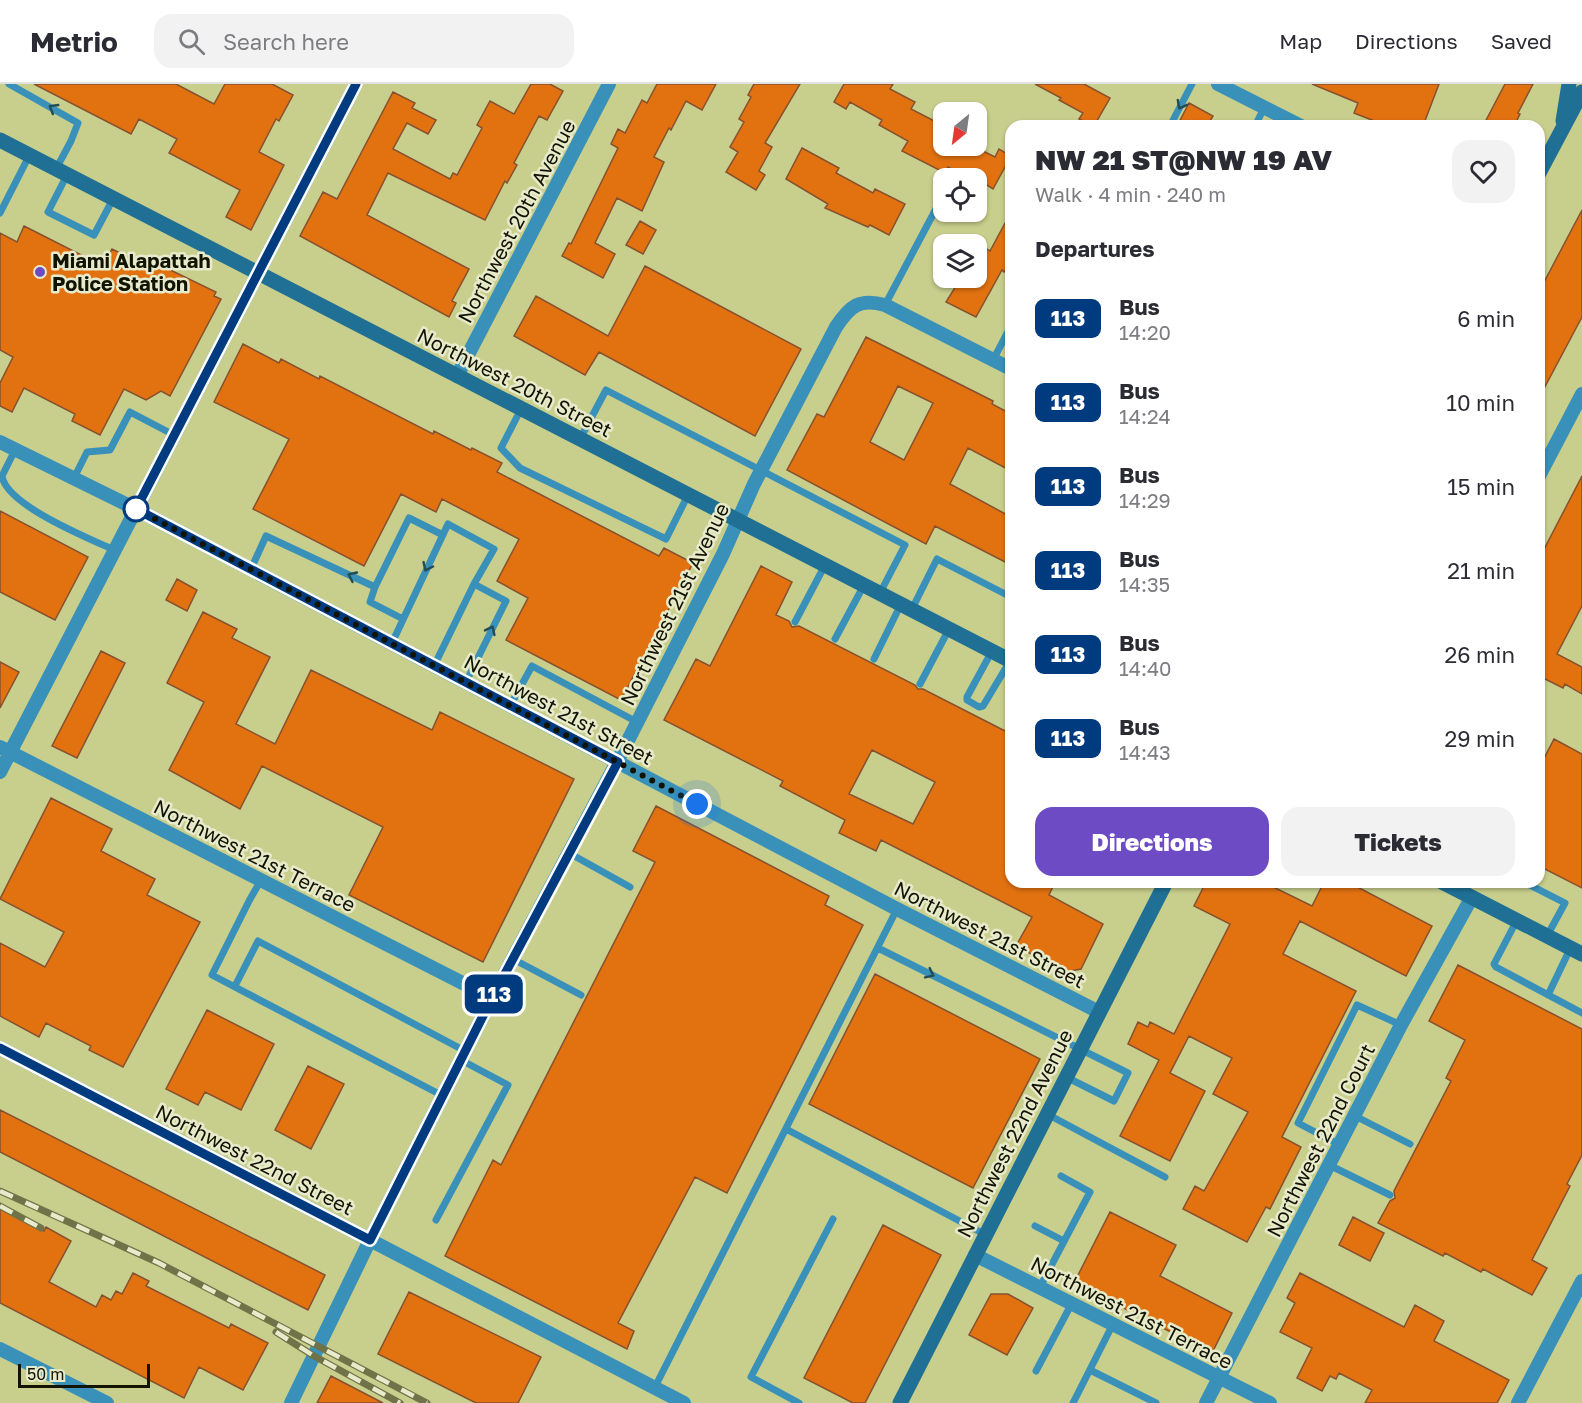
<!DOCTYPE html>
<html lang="en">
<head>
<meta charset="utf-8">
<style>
	:root { --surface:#fff; --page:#f2f2f3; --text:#2b2b33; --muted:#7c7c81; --line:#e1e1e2; --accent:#6d4bc4 }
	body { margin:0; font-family:"Golos Text",sans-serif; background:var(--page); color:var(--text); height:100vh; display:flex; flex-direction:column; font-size:22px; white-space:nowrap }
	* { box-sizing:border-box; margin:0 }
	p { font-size:20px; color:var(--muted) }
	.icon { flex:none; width:33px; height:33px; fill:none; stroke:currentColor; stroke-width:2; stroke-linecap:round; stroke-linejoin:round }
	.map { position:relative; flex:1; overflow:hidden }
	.drawer { position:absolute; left:1005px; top:36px; width:540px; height:768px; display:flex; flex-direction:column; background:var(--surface); border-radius:18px; box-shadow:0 2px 4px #0004 }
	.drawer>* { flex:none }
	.badge { padding:0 12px; border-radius:9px; font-size:21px; line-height:39px }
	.needle { width:39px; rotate:209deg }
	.controls { position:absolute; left:933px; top:18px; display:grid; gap:12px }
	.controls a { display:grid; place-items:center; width:54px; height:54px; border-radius:12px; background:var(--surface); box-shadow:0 2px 4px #0004; font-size:30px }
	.scale { position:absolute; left:18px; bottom:15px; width:132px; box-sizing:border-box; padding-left:6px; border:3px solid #121300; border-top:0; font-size:16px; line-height:21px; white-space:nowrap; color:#121300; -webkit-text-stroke:4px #e8ebcb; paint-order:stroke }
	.you { position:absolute; width:30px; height:30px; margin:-15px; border:4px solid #fff; border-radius:50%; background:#1a73e8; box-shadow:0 0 0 9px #1a73e833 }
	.map>.badge { position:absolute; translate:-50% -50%; box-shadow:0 0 0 3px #fff }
	h2 { padding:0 30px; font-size:22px; line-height:54px }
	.round { display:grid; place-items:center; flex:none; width:63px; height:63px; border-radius:18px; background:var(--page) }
	.headline { display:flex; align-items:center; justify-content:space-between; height:102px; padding:0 30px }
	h1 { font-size:28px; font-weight:800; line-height:45px }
	.primary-button { display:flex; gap:12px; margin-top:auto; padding:12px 30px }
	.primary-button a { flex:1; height:69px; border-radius:18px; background:var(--accent); color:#fff; font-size:24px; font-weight:800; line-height:69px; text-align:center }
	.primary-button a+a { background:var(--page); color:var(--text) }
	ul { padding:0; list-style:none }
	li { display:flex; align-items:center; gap:18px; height:84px; padding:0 30px }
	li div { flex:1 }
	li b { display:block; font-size:22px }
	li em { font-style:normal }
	li .badge { min-width:66px; font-weight:700; text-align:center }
	header { display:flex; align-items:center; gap:36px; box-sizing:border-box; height:84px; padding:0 30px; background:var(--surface); border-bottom:2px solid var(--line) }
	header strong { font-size:28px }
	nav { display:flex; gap:33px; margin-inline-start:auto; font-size:21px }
	.search { width:420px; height:54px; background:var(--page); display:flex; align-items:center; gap:15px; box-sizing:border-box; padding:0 21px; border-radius:18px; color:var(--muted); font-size:22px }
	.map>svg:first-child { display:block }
	.building { fill:#e27110; stroke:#86512f; stroke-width:1.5; fill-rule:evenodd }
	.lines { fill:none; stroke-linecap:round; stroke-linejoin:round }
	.service { stroke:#3991ba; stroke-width:7 }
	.minor { stroke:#3991ba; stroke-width:14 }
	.secondary { stroke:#1f7094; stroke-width:15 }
	.rail-casing { stroke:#707348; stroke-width:7 }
	.rail { stroke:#e8ebcb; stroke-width:4.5; stroke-dasharray:14; stroke-linecap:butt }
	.oneway { stroke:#244c54 }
	.line-casing { stroke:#fff; stroke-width:14 }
	.line { stroke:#003b80; stroke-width:9 }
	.walk { stroke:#121300; stroke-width:6; stroke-dasharray:0 10.8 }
	.poi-dot { fill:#6d4bc4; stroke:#e8ebcb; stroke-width:2 }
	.stop-dot { fill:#fff; stroke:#003b80; stroke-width:3 }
	.labels { text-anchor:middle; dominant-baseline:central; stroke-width:5; stroke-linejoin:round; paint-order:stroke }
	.street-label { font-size:20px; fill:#121300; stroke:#e8ebcb }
	.poi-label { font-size:20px; font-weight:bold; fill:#121300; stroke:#e8ebcb; text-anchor:start }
</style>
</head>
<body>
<header>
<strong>Metrio</strong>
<div class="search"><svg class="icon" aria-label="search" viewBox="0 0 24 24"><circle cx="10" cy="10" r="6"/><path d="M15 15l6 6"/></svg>Search here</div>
<nav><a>Map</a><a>Directions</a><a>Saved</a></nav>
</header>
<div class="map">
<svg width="1582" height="1319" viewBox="0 0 1582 1319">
	<rect width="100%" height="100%" fill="#c8ce8c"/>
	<path class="building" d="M34 0H176L214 20 225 0H272L293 11 279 37 276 35 259 68 284 81 251 146 226 133 240 106 169 69 177 55 139 35 131 50Z
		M531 0H550L563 7 547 36 539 32 514 79 517 81 507 99 505 97 485 136 388 89 367 131 469 185 452 217 456 219 449 233 300 152 323 108 337 115 393 8 415 19 412 24 436 36 428 50 407 39 393 65 450 95 453 89 457 91 482 44 477 41 490 17 514 30Z
		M657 0H716L702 26 686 17 671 46 669 44 654 73 664 78 642 127 617 114 595 159 615 170 603 194 562 172 569 159 571 160 618 64 611 60 618 45 625 49 642 16 647 19Z
		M754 0H800L765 59 772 63 759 87 765 91 756 106 726 88 738 68 730 63 744 38 739 35 751 13 748 11Z
		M844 0H893L890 5 915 18 911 25 944 42V62H973L995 73 999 65 1011 72 993 105 976 94H969L948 83 945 89 902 67 908 57 879 41 882 36 850 18 846 25 834 18Z
		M1035 0H1084L1110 14 1094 42 1079 35 1083 29 1059 16 1061 14Z
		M1312 0H1439L1423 42H1387L1354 29 1358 19Z
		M1505 0H1533L1518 29 1520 30 1514 42H1483Z
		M1189 19 1213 32 1207 42H1177Z
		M802 64 839 84 836 89 873 109 875 105 905 120 889 151 870 141 868 143 825 124 828 120 786 95Z
		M1582 126V233L1539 314V198L1543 200Z
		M1011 128V175L1004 188 1002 186 976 233 946 218 961 194H976V176L983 163 990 167Z
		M640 137 656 146 643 170 626 161Z
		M24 142 103 182 112 165 153 185 156 179 216 208 214 212 221 215 170 312 161 307 146 316 124 305 100 351 72 337 75 330 24 304 12 328 0 322V299L13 273 0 266V149L17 158Z
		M645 182 801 265 755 352 599 268 585 291 514 252 536 212 608 252Z
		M866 253 993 317 992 320 1011 330V387L968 364 950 400 1011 433V481L935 442 926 460 787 386 817 330 824 333ZM898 302 933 319 904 376 870 358Z
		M243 260 279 279 281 275 319 295 320 292 433 350 434 347 471 366 472 364 502 379 497 388 659 472 664 464 693 479 621 616 506 556 528 514 497 497 519 455 442 415 436 428 401 410 364 482 253 425 289 355 214 318Z
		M1582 392V522L1557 570 1582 583V610L1565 600 1563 604 1539 592V475Z
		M0 427 88 473 55 536 0 508Z
		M761 482 792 498 776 531 789 537 792 543 799 542 915 601 918 605H923L1011 650V798H1055L1049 811 1103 840 1081 885 1065 888 1016 862 1032 833 881 756 876 767 839 749 845 736 780 702 783 697 664 636 696 575 710 582ZM872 666 935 698 913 740 849 710Z
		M177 495 197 506 187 527 166 516Z
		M203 528 237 545 232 554 270 573 236 640 275 660 311 586 432 646 440 628 574 695 483 878 349 811 383 743 262 682 240 725 169 686 204 618 167 599Z
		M101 567 125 579 77 674 52 662Z
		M0 578 19 588 0 624Z
		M1554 655 1582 670V804L1539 782V684Z
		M51 714 112 745 101 767 155 795 147 811 200 838 123 983 89 966 91 962 46 939 39 953 0 932V859L45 883 64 848 0 815Z
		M656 722 829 812 825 821 863 841 727 1109 695 1093 618 1239 634 1247 627 1265 445 1172 493 1076 501 1081 655 778 633 767Z
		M1206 798H1263L1312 822 1324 798H1348L1432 842 1406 892 1300 837 1283 870 1356 907 1282 1053 1301 1063 1270 1125 1266 1123 1247 1158 1183 1125 1195 1102 1204 1107 1248 1028 1213 1010 1232 974 1189 952 1170 989 1205 1007 1170 1077 1120 1052 1159 976 1128 960 1138 938 1148 943 1150 938 1174 950 1230 840 1194 822Z
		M1458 881 1582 945V1071L1567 1100 1570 1102 1532 1176 1547 1184 1532 1211 1483 1185 1481 1188 1445 1169 1443 1172 1378 1139 1390 1117 1395 1114 1394 1107 1451 997 1446 994 1465 956 1429 937Z
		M875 890 1040 975 973 1104 809 1020Z
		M207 926 274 960 241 1026 205 1008 198 1021 166 1005Z
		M308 982 344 1000 311 1065 275 1046Z
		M0 1026 325 1191 308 1226 0 1068Z
		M0 1124 44 1147 46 1143 71 1157 49 1198 96 1223 102 1211 111 1216 116 1207 122 1210 133 1189 149 1197 146 1202 229 1244 231 1240 268 1259 243 1306 199 1283 184 1314 0 1219Z
		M1110 1128 1176 1161 1160 1192 1232 1229 1212 1269 1074 1199Z
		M1353 1133 1384 1149 1370 1177 1339 1161Z
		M883 1141 941 1171 865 1319H853L804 1294Z
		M1300 1189 1404 1243 1415 1221 1444 1237 1434 1257 1509 1296 1497 1319H1365L1372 1306 1339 1289 1336 1295 1330 1292 1322 1307 1297 1294 1312 1264 1280 1248 1295 1219 1287 1214Z
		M409 1208 541 1273 518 1319H476L378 1270Z
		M991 1210H1008L1033 1224 1007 1271 969 1251Z
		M331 1292 383 1319H317Z"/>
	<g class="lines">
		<path class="service" d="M9 0 78 39 71 57 56 85
			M1170 42 1192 0
			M1255 42 1264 24
			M67 91 48 128 94 151 113 115
			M0 129 29 72
			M885 221 938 121
			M993 276 1011 242
			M521 325 501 364 520 384 666 455 688 411
			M580 355 606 306 905 461 880 509
			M15 366 2 392C6 421 88 454 114 466
			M74 394 87 368 110 366 130 328 174 351
			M251 485 266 452 375 503 370 518 403 535
			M375 503 409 434 443 451
			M912 525 937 475 1011 513
			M795 538 825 481
			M835 555 864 501
			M392 559 448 440 494 465 474 500 434 582
			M992 567 967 613V616L979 623 983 622 1010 577
			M874 575 901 520
			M466 598 506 517 474 500
			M920 600 949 545
			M510 622 532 582 637 638
			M569 769 630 803
			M261 796 249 817 212 891 443 1012
			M1524 798 1565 819 1547 852
			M1517 836 1494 880 1496 883 1582 929
			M878 864 1128 989 1114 1017 1066 993
			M513 875 581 911
			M235 902 258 857 465 967
			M1548 911 1570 865
			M1047 1030 1165 1093
			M1355 1032 1410 1060
			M786 1045 986 1151
			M1340 1061 1298 1039 1357 921 1401 941
			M1329 1081 1390 1111
			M436 1136 508 1001 461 976
			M1035 1142 1064 1157
			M1040 1203 1090 1108 1061 1092
			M1090 1286 1156 1319
			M1036 1287 1072 1219
			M655 1303 897 825
			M799 1319 751 1293 833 1135
			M1073 1319 1113 1240"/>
		<path class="minor" d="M1218 0 1301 42
			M457 292 609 0
			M0 358 136 425 897 825 1099 928
			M1539 392 1582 310
			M0 663 492 914
			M0 688 356 0
			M0 964 684 1319
			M975 1171 1270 1319
			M0 1265 107 1319
			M291 1319 370 1156 492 914 617 678 723 470 754 400 836 243C850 222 859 214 885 221L1011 285
			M1206 1319 1401 941 1472 813
			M1518 1319 1582 1197"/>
		<path class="secondary" d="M1563 37 1569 0
			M0 56 1011 577
			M1539 89 1582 8
			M1442 798 1582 870
			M900 1319 1166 798"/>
		<defs>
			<path id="rail" d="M0 1107 159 1179 427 1319
				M0 1122 41 1144
				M276 1248 314 1272 400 1319"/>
		</defs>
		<use href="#rail" class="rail-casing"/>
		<use href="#rail" class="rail"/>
	</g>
	<defs><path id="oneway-chevron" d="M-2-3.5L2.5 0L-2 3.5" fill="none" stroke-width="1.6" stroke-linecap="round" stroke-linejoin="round" transform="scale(1.5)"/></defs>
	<g class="oneway">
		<use href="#oneway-chevron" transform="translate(1181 21) rotate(118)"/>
		<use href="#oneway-chevron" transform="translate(53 24) rotate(-149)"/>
		<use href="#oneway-chevron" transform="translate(427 483) rotate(115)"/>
		<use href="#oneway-chevron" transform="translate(352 492) rotate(-155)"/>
		<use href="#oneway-chevron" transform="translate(491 546) rotate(-64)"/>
		<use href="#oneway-chevron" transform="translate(930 890) rotate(26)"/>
	</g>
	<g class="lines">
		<defs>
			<path id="line" d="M0 964 370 1156 492 914 618 678 136 425 356 0"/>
		</defs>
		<use href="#line" class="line-casing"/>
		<use href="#line" class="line"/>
		<path class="walk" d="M136 425 697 720"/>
	</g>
	<circle class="poi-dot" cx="40" cy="188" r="6"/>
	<circle class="stop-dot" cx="136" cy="425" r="12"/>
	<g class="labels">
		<g class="street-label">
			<text transform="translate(516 137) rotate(-62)">Northwest 20th Avenue</text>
			<text transform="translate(515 298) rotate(27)">Northwest 20th Street</text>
			<text transform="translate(674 520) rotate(-64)">Northwest 21st Avenue</text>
			<text transform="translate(559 625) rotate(28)">Northwest 21st Street</text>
			<text transform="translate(255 771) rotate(27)">Northwest 21st Terrace</text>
			<text transform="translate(990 850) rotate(27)">Northwest 21st Street</text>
			<text transform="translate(1014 1049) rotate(-63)">Northwest 22nd Avenue</text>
			<text transform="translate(1320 1056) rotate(-63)">Northwest 22nd Court</text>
			<text transform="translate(255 1075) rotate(27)">Northwest 22nd Street</text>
			<text transform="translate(1132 1228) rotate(27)">Northwest 21st Terrace</text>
		</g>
		<g class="poi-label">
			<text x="52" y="176">Miami Alapattah<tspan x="52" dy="23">Police Station</tspan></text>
		</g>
	</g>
</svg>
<div class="controls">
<a><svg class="needle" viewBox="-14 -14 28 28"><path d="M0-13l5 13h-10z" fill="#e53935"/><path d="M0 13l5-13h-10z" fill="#7c7c81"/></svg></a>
<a><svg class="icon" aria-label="locate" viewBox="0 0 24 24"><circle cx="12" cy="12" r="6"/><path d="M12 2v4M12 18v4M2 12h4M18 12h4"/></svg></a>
<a><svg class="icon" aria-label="layers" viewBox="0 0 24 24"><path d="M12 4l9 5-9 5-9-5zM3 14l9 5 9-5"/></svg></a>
</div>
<div class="scale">50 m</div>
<div class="you" style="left:697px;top:720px"></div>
<b class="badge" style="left:494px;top:910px;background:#003b80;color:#fff">113</b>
<section class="drawer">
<div class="headline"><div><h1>NW 21 ST@NW 19 AV</h1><p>Walk · 4 min · 240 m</p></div><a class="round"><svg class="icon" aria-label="heart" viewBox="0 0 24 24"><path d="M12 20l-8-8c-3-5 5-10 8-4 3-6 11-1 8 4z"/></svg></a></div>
<h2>Departures</h2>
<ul>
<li><span class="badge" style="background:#003b80;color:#fff">113</span><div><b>Bus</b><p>14:20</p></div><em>6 min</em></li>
<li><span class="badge" style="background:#003b80;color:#fff">113</span><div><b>Bus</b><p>14:24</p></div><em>10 min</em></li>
<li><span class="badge" style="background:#003b80;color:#fff">113</span><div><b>Bus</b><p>14:29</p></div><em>15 min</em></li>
<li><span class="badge" style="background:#003b80;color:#fff">113</span><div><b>Bus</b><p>14:35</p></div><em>21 min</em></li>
<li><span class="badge" style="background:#003b80;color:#fff">113</span><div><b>Bus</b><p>14:40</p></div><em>26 min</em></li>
<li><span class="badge" style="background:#003b80;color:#fff">113</span><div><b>Bus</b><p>14:43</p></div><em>29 min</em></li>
</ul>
<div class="primary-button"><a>Directions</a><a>Tickets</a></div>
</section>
</div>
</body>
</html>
